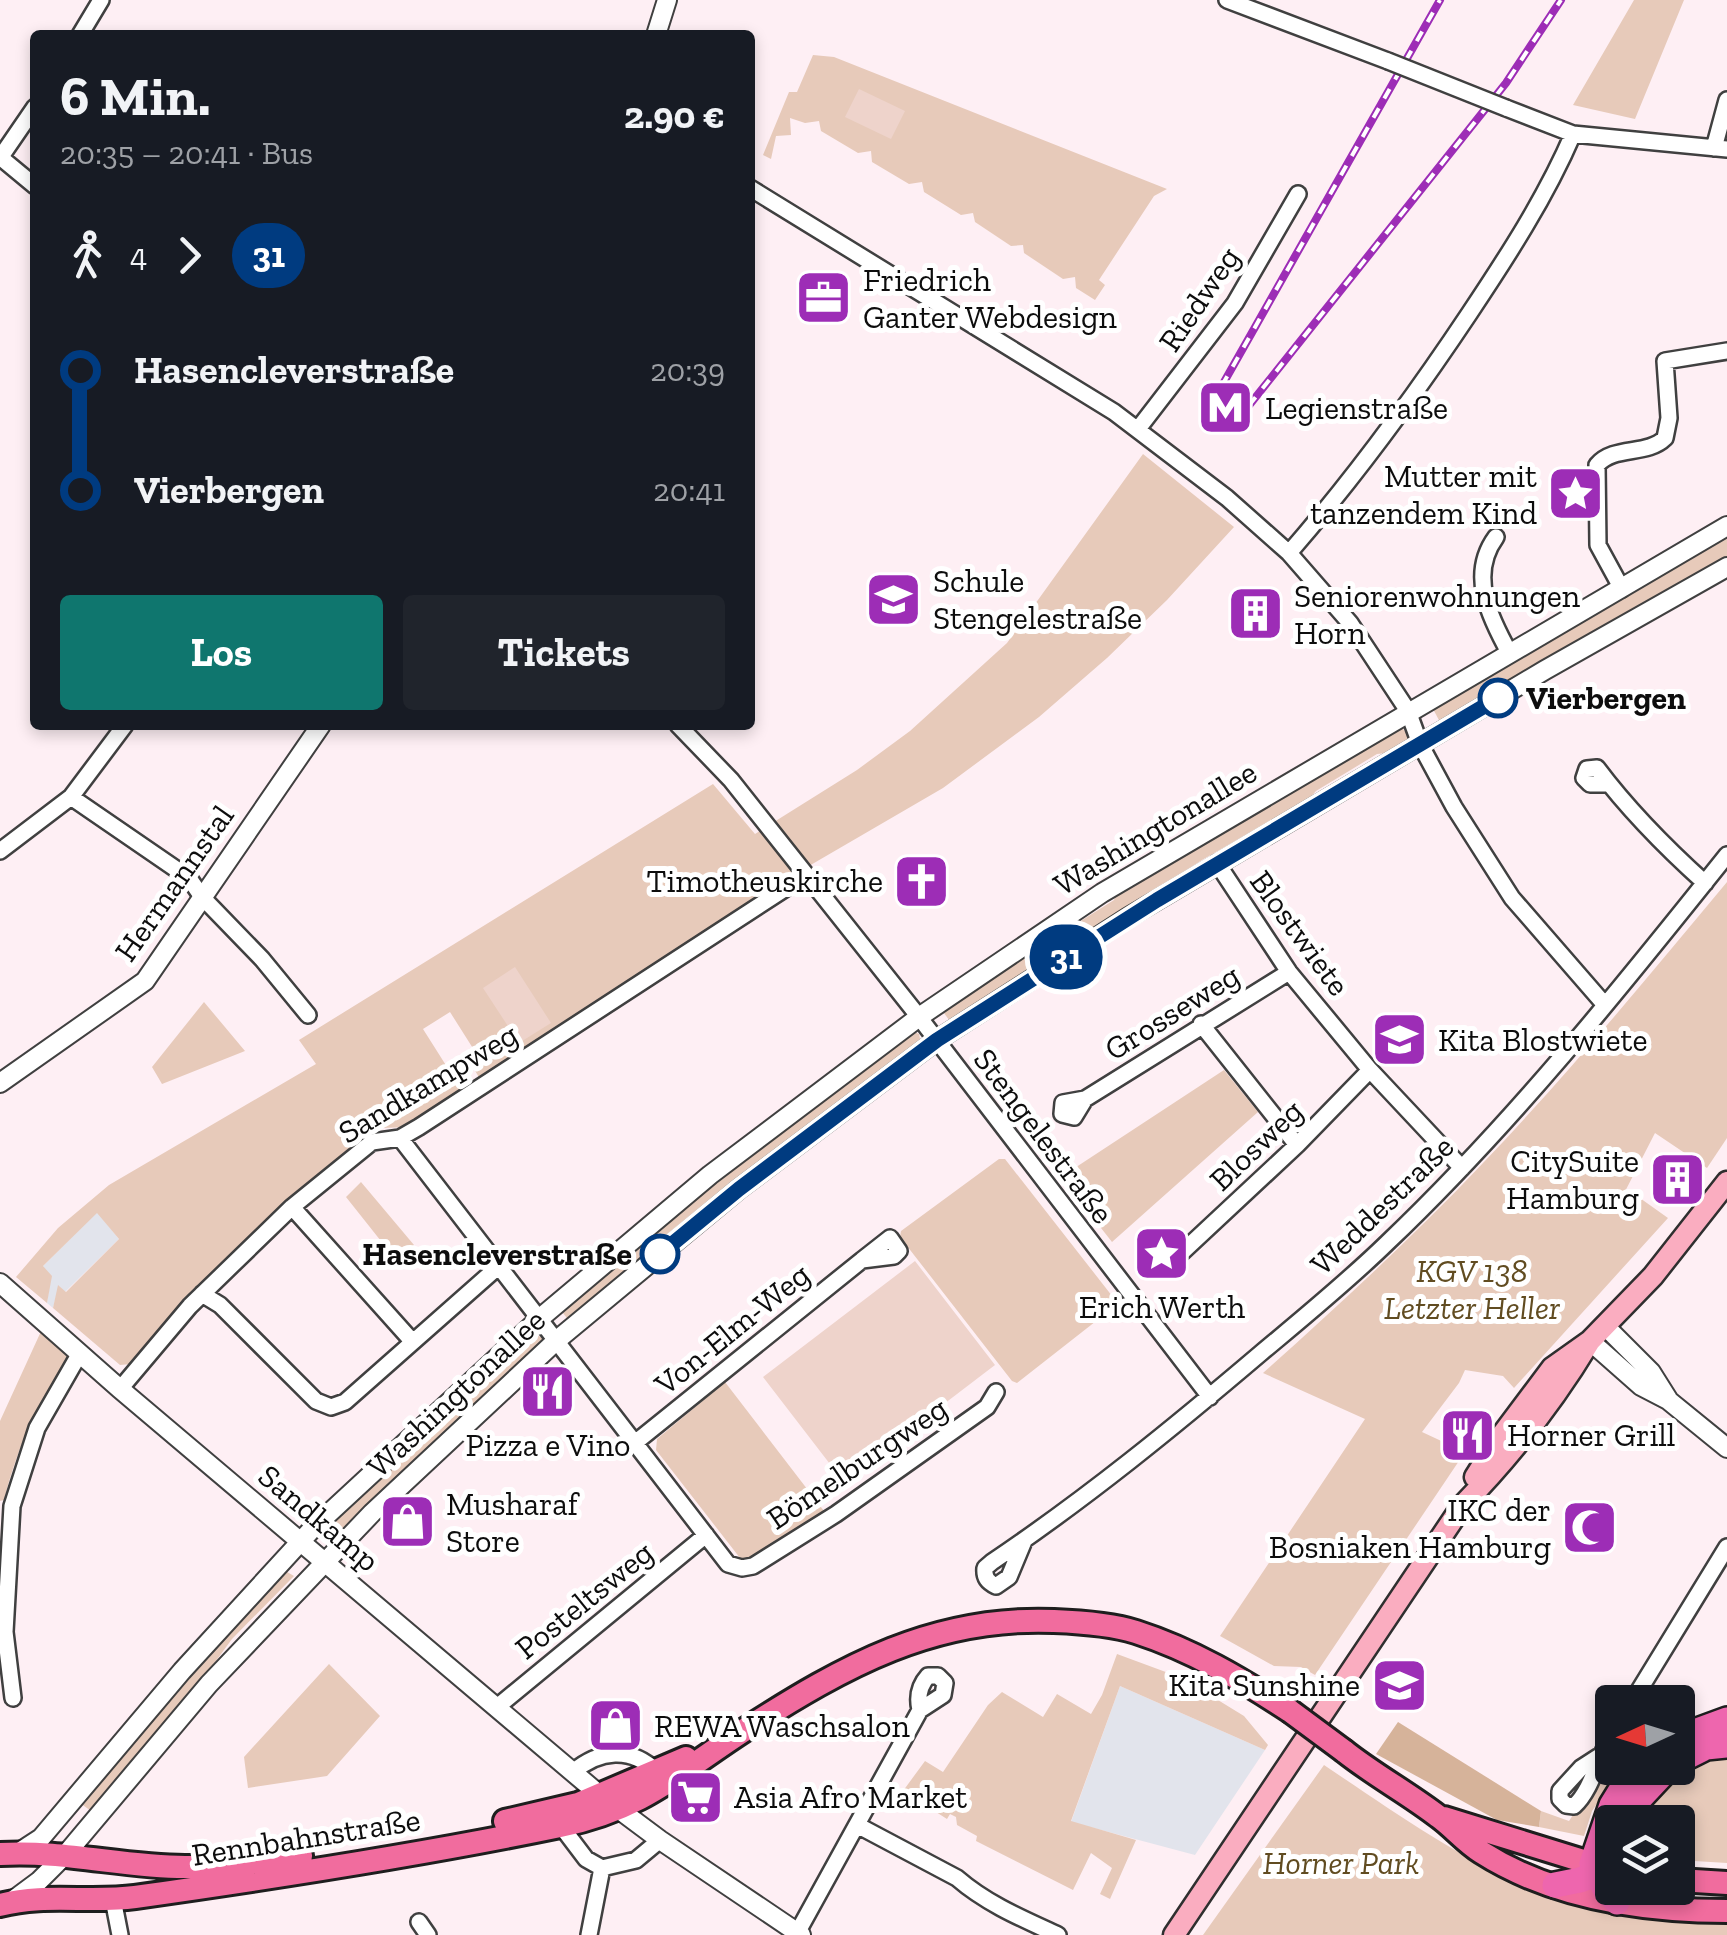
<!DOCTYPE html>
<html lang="de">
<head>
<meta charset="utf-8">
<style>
	:root { --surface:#171b24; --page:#20242c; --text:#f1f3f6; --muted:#9ea1a6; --accent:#0f766e }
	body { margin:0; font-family:"Zilla Slab",serif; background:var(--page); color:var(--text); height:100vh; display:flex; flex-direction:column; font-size:38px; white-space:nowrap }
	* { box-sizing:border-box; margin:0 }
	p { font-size:32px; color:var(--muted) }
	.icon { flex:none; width:55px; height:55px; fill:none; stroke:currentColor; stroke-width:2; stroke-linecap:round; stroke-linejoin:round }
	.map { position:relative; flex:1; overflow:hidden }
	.sheet { position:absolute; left:30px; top:30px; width:725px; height:700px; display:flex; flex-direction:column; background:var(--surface); border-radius:10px; box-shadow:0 5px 15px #0003 }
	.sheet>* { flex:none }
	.badge { padding:0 20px; border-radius:32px; font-size:35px; line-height:65px }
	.needle { width:65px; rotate:266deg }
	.tools { position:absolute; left:1595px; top:1685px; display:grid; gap:20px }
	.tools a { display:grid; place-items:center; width:100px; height:100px; border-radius:10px; background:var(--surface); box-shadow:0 5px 15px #0003; font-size:50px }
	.map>.badge { position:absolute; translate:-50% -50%; box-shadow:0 0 0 5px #fff }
	.legs { display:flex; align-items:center; gap:15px; height:110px; padding:0 30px; font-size:32px }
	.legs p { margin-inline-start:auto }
	.head { display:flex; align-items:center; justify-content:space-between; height:170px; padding:0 30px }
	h1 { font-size:55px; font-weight:800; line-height:75px }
	.primary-button { display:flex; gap:20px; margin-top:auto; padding:20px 30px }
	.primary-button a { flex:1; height:115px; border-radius:10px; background:var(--accent); color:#fff; font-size:40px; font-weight:800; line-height:115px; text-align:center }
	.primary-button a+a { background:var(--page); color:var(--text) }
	ul { padding:0 30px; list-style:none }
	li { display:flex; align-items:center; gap:35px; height:120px; font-size:38px }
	li i { display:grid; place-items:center; width:15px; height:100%; margin:0 12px; background:currentColor }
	li i::after { content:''; width:25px; height:25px; margin:-12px; border:8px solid; border-radius:50%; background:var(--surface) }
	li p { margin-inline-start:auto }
	li:first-child i { background:linear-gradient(#0000 50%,currentColor 0) }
	li:last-child i { background:linear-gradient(currentColor 50%,#0000 0) }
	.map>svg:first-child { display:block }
	.industrial { fill:#e2e4ec }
	.green { fill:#e7caba }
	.forest { fill:#d6b39a }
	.pitch { fill:#eed3cb }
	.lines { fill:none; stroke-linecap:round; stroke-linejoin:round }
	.minor-casing { stroke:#404040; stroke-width:20 }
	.tertiary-casing { stroke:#404040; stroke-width:22 }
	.secondary-casing { stroke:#2f2f2f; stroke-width:25 }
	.primary-casing { stroke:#1e1e1e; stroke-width:28 }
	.trunk-casing { stroke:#1e1e1e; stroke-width:30 }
	.minor { stroke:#fff; stroke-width:15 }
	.tertiary { stroke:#fff; stroke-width:18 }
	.secondary { stroke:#faadc0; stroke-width:20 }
	.primary { stroke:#f16c9e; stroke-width:22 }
	.trunk { stroke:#ee66ae; stroke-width:25 }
	.rail-casing { stroke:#9d2db6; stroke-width:8 }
	.rail { stroke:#fff; stroke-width:4; stroke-dasharray:11; stroke-linecap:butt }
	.minor-bridge-casing { stroke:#404040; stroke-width:20; stroke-linecap:butt }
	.primary-bridge-casing { stroke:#1e1e1e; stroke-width:28; stroke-linecap:butt }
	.minor-bridge { stroke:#fff; stroke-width:15 }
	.primary-bridge { stroke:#f16c9e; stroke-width:22 }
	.line-1-casing { stroke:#fff; stroke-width:22 }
	.line-1 { stroke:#003b80; stroke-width:15 }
	.stop-1-dot { fill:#fff; stroke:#003b80; stroke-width:5 }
	.labels { text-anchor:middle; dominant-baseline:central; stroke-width:10; stroke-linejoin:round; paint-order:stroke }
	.poi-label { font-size:32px; fill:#0d0d0d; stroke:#fff; text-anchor:start }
	.street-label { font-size:32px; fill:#0d0d0d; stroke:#fff }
	.stop-label { font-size:32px; font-weight:bold; fill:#0d0d0d; stroke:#fff; text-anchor:start }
	.park-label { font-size:32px; font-style:italic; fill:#614c21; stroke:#fff }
</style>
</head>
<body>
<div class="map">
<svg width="1727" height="1935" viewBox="0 0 1727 1935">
	<rect width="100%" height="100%" fill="#feeff4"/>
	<path class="industrial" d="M97 1212 119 1239 65 1292 59 1286 53 1308 47 1303 50 1282 43 1266Z
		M1120 1686 1265 1750 1195 1855 1071 1822Z"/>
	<path class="green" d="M1634 0H1684L1635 119 1573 105Z
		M813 55 834 57 1167 189 1154 196 1099 280 1105 285 1095 300 1076 288 1075 277 1063 279 1024 253 1023 245 1011 246 975 222 973 213 961 215 924 192 922 182 909 184 872 162 871 151 858 153 821 131 819 121 805 123 790 118 791 135 776 136 771 159 763 155 789 92H797Z
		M1143 454 1234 527 1167 600 1107 658 1039 717 943 788 790 877 481 1081 473 1067 481 1061 450 1012 423 1029 454 1078 466 1072 475 1086 410 1127 381 1128 328 1169 243 1244 131 1364 120 1365 53 1308 58 1285 66 1292 119 1239 97 1213 43 1266 52 1276 47 1303 16 1277 58 1228 109 1185 316 1064 299 1040 713 784 755 834 857 770 910 731 1007 643Z
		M1727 538V558L1441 724 1432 707Z
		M1401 727 1408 734 1407 743 1387 753 1377 754 1316 791 1309 799 1202 860 952 1024 941 1009 1114 900 1116 895Z
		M1727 882V1138L1707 1168 1655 1133 1616 1209 1621 1208 1630 1191 1668 1218 1514 1388 1503 1376 1465 1370 1459 1383 1422 1432 1465 1452 1315 1675 1301 1667 1274 1666 1220 1636 1365 1419 1263 1373C1338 1306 1413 1237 1483 1163 1569 1073 1648 977 1727 882Z
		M204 1002 245 1051 162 1084 152 1067Z
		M912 1031 919 1034 921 1043 570 1322 559 1308 629 1246Z
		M1224 1070 1258 1112 1112 1242 1061 1177Z
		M999 1159H1005L1116 1301 1114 1307 1017 1383 1012 1381 900 1237 901 1231Z
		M361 1182 414 1245 396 1260 346 1197Z
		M43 1327 72 1354C38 1399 18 1446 4 1500L0 1501V1421Z
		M534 1333 544 1339 543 1345 336 1544 321 1530Z
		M725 1382 824 1511 748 1560 740 1558 656 1450 657 1439Z
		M282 1569 294 1576 232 1639 188 1699 91 1811 80 1803Z
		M1117 1654 1182 1678 1244 1716 1268 1745 1265 1750 1120 1686 1071 1821 1136 1840 1110 1899 1100 1894 1112 1868 1091 1853 1073 1890 976 1841 977 1836 957 1825 956 1817 950 1814 947 1819 903 1791 925 1761 943 1772 988 1705 1002 1692 1043 1717 1057 1694 1091 1714 1102 1695Z
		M329 1664 380 1716 327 1776 248 1788 244 1757Z
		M1727 1754V1863L1678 1860V1822H1637C1660 1785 1680 1757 1727 1754Z
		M1612 1756V1768H1622L1592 1811 1584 1836 1539 1827 1541 1811 1569 1821Z
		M1324 1765C1412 1824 1505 1892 1611 1913 1649 1921 1688 1922 1727 1921V1935H1203Z"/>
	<path class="forest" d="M1398 1722 1541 1811 1539 1827 1497 1820 1376 1754Z"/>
	<path class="pitch" d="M859 89 905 111 891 139 845 117Z
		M515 967 551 1023 519 1043 483 988Z
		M915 1261 995 1365 843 1481 763 1377Z"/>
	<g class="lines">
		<defs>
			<path id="minor" d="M1227 0 1388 61
				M80 35 101 0
				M1506 108 1573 134 1727 149
				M1714 148 1727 100
				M0 157 35 186
				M0 158 35 107
				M750 188 1114 412 1227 498 1289 553 1350 623 1408 711 1420 744 1454 807 1512 898 1605 1005
				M1138 429 1235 303 1298 194
				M1496 537C1468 575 1490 618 1510 654
				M1289 553C1355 477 1413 398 1469 314 1507 257 1546 197 1573 134
				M1622 589 1598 545 1597 465C1614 445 1647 456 1665 438L1669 418 1665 361 1727 351
				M678 725 731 780 919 1017 1210 1397
				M1609 784H1590L1584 778 1587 769 1597 768C1630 812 1665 847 1705 883
				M71 797 189 878 202 897 262 959 308 1015
				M0 851 71 797 125 725
				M1217 863 1289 972 1370 1070 1462 1168
				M1201 1024 1297 1145
				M1085 1099 1074 1117 1062 1114 1063 1103 1085 1099 1289 972
				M400 1138 728 1564 742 1568 753 1566 836 1514 987 1407 996 1392
				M292 1207 412 1341
				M1177 1257 1297 1145 1370 1070
				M202 1294 220 1305 316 1401 331 1407 345 1402 499 1266
				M120 1389 190 1306 292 1207 372 1142 400 1138 419 1127 806 875
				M636 1442 862 1260 894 1256 899 1251 890 1238 862 1260
				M1024 1541 1009 1577 996 1586C988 1582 984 1578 985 1568L992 1562C1087 1498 1174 1427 1261 1353 1304 1317 1347 1282 1387 1243 1511 1125 1620 989 1727 855
				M13 1698 5 1632 12 1506 37 1428 80 1353
				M1632 1702 1727 1547
				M497 1707 706 1535
				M1598 1757 1581 1768 1560 1791V1799L1566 1805 1574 1806C1592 1790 1598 1757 1612 1734
				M573 1772C599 1750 631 1746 657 1772
				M857 1825 957 1878C987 1904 1023 1919 1058 1935
				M561 1826 586 1859 602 1868 636 1860 660 1840
				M113 1899 120 1935
				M419 1922 428 1935
				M589 1935 602 1868
				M796 1935 920 1710 943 1695 945 1683 938 1676H928C919 1686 917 1697 920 1710"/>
			<path id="tertiary" d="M656 35 667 0
				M0 1083 145 981 321 725
				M0 1283 120 1389 601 1796 660 1840 801 1935
				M1605 1326 1651 1372 1668 1399
				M1590 1341 1641 1386 1668 1400 1727 1448
				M18 1853 41 1838 182 1671 313 1528 539 1319 710 1175 919 1017 1102 893 1727 526
				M12 1901 39 1881 66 1854 209 1684 372 1513 557 1340 739 1189 937 1040 1127 918 1545 670 1727 567"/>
			<path id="secondary" d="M1475 1477 1501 1436 1552 1368 1590 1341 1653 1276 1727 1182
				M1174 1935 1462 1506C1509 1458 1555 1399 1590 1341"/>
			<path id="primary" d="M1344 1751C1374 1775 1408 1793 1439 1817 1454 1828 1465 1842 1481 1852 1553 1898 1644 1911 1727 1911
				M1444 1818 1609 1869
				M505 1821 578 1804 686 1758
				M0 1854C63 1850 123 1867 185 1867 224 1868 263 1861 301 1856
				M1678 1880 1727 1883
				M0 1905C44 1893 90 1903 135 1897 277 1877 420 1855 560 1826 643 1809 678 1773 746 1729 844 1666 934 1616 1054 1621 1080 1622 1111 1624 1136 1632 1192 1650 1241 1679 1290 1711"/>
			<path id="trunk" d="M1678 1738 1727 1720
				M1678 1761 1706 1747 1727 1745
				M1628 1822 1639 1799 1668 1768
				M1555 1885 1580 1880 1612 1868
				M1617 1902 1606 1891 1592 1864 1612 1805 1635 1768"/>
		</defs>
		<use href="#minor" class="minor-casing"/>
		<use href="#tertiary" class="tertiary-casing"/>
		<use href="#secondary" class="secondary-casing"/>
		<use href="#primary" class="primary-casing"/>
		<use href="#trunk" class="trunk-casing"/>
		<use href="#minor" class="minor"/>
		<use href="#tertiary" class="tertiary"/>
		<use href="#secondary" class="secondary"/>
		<use href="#primary" class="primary"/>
		<use href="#trunk" class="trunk"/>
		<defs>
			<path id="rail" d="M1211 405 1440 0
				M1235 423 1506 83 1561 0"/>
		</defs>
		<use href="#rail" class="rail-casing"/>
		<use href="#rail" class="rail"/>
		<defs>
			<path id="minor-bridge" d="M1388 61 1506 108"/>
			<path id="primary-bridge" d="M1290 1711 1344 1751"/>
		</defs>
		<use href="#minor-bridge" class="minor-bridge-casing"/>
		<use href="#primary-bridge" class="primary-bridge-casing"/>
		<use href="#minor-bridge" class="minor-bridge"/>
		<use href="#primary-bridge" class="primary-bridge"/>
	</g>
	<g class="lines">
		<defs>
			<path id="line-1" d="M660 1254 739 1189 937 1040 1157 900 1498 698"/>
		</defs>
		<use href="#line-1" class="line-1-casing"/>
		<use href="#line-1" class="line-1"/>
	</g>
	<defs>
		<symbol id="office-square" viewBox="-11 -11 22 22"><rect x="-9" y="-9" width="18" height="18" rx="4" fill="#9d2db6" stroke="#fff"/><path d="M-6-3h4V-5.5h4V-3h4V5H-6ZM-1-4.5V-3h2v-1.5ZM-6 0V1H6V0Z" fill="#fff"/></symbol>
		<symbol id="metro-square" viewBox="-11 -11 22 22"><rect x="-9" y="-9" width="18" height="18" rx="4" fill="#9d2db6" stroke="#fff"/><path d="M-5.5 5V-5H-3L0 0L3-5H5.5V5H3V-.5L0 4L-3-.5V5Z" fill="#fff"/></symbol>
		<symbol id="sight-square" viewBox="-11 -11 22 22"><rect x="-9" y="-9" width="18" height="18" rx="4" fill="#9d2db6" stroke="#fff"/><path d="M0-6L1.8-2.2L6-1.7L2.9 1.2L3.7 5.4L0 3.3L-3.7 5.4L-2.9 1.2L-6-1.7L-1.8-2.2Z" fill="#fff"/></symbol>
		<symbol id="school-square" viewBox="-11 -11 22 22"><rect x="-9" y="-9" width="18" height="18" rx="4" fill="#9d2db6" stroke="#fff"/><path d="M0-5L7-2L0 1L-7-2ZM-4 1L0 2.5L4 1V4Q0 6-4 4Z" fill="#fff"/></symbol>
		<symbol id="building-square" viewBox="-11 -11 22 22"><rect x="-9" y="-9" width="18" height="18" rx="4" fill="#9d2db6" stroke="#fff"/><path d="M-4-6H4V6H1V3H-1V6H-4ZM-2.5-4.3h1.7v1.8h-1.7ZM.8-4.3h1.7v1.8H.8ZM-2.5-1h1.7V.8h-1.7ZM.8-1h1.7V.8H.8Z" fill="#fff"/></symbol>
		<symbol id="church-square" viewBox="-11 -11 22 22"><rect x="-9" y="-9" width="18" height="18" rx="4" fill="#9d2db6" stroke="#fff"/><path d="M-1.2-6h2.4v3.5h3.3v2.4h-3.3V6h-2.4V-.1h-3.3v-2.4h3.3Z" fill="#fff"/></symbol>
		<symbol id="restaurant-square" viewBox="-11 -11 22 22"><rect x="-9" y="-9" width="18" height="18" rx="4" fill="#9d2db6" stroke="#fff"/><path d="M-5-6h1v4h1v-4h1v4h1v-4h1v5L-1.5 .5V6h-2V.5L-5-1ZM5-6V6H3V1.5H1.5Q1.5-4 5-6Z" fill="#fff"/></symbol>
		<symbol id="shop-square" viewBox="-11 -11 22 22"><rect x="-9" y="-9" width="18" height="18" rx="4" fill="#9d2db6" stroke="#fff"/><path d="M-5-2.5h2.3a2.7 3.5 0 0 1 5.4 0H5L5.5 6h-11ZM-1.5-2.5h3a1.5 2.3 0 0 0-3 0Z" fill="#fff"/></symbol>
		<symbol id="mosque-square" viewBox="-11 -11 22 22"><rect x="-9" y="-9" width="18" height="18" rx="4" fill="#9d2db6" stroke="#fff"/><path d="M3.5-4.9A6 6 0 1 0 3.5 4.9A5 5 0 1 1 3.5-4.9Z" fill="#fff"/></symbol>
		<symbol id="supermarket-square" viewBox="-11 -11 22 22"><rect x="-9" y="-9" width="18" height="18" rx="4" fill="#9d2db6" stroke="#fff"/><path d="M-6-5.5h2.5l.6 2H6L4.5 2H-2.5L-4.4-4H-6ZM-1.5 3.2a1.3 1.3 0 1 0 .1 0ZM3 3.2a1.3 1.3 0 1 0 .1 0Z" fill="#fff"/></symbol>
	</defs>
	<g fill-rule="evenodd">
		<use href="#office-square" x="792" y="266" width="63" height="63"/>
		<use href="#metro-square" x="1194" y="376" width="63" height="63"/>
		<use href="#sight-square" x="1544" y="462" width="63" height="63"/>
		<use href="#school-square" x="862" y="568" width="63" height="63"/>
		<use href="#building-square" x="1224" y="582" width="63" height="63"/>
		<use href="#church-square" x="890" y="850" width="63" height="63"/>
		<use href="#school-square" x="1368" y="1008" width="63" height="63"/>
		<use href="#building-square" x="1646" y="1148" width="63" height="63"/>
		<use href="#sight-square" x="1130" y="1222" width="63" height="63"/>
		<use href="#restaurant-square" x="516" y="1360" width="63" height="63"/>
		<use href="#restaurant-square" x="1436" y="1404" width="63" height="63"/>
		<use href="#shop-square" x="376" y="1490" width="63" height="63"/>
		<use href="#mosque-square" x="1558" y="1496" width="63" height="63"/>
		<use href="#school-square" x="1368" y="1654" width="63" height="63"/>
		<use href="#shop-square" x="584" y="1694" width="63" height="63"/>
		<use href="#supermarket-square" x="664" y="1766" width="63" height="63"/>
	</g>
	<g class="stop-1-dot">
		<circle cx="1498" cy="698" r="18"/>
		<circle cx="660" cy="1254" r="18"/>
	</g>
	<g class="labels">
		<g class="poi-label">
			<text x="863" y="280">Friedrich<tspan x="863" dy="37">Ganter Webdesign</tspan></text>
			<text x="1265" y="408">Legienstraße</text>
			<text x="1537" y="476" text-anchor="end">Mutter mit<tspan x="1537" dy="37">tanzendem Kind</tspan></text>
			<text x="933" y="581">Schule<tspan x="933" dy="37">Stengelestraße</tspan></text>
			<text x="1294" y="596">Seniorenwohnungen<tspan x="1294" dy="37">Horn</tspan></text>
			<text x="883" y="881" text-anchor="end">Timotheuskirche</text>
			<text x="1438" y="1040">Kita Blostwiete</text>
			<text x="1639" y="1161" text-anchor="end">CitySuite<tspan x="1639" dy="37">Hamburg</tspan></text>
			<text x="1162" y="1307" text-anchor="middle">Erich Werth</text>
			<text x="1507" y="1435">Horner Grill</text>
			<text x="548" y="1445" text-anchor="middle">Pizza e Vino</text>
			<text x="446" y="1504">Musharaf<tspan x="446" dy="37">Store</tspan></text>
			<text x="1551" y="1510" text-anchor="end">IKC der<tspan x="1551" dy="37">Bosniaken Hamburg</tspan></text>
			<text x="1360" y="1685" text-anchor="end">Kita Sunshine</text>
			<text x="654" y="1726">REWA Waschsalon</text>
			<text x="734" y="1797">Asia Afro Market</text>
		</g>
		<g class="street-label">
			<text transform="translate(1199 299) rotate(-56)">Riedweg</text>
			<text transform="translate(1155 828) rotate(-31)">Washingtonallee</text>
			<text transform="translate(174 883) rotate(-55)">Hermannstal</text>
			<text transform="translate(1300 933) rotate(54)">Blostwiete</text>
			<text transform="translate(1172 1012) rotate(-32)">Grosseweg</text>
			<text transform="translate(428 1083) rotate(-31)">Sandkampweg</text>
			<text transform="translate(1044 1136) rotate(53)">Stengelestraße</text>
			<text transform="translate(1256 1145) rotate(-44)">Blosweg</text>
			<text transform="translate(1382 1205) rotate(-44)">Weddestraße</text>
			<text transform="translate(732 1329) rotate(-39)">Von-Elm-Weg</text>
			<text transform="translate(456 1393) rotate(-43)">Washingtonallee</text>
			<text transform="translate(857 1463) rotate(-34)">Bömelburgweg</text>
			<text transform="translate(319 1518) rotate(40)">Sandkamp</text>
			<text transform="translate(584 1600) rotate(-39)">Posteltsweg</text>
			<text transform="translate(306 1837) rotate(-9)">Rennbahnstraße</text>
		</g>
		<g class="stop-label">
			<text x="1526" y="698">Vierbergen</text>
			<text x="632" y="1254" text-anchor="end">Hasencleverstraße</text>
		</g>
		<g class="park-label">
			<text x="1472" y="1271">KGV 138<tspan x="1472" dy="37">Letzter Heller</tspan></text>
			<text x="1341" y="1863">Horner Park</text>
		</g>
	</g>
</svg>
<div class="tools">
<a><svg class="needle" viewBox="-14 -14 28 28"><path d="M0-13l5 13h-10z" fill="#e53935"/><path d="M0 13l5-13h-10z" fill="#9ea1a6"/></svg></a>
<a><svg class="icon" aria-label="layers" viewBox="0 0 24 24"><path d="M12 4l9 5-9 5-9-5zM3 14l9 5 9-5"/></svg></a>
</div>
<b class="badge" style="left:1066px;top:957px;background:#003b80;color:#fff">31</b>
<section class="sheet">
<div class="head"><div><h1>6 Min.</h1><p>20:35 – 20:41 · Bus</p></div><b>2.90 €</b></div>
<div class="legs"><svg class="icon" aria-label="walk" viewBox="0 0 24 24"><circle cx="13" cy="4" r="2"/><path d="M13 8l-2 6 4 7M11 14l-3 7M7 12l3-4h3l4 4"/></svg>4<svg class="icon" aria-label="forward" viewBox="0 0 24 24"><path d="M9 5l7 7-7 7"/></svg><b class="badge" style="background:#003b80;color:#fff">31</b></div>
<ul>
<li><i style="color:#003b80"></i><b>Hasencleverstraße</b><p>20:39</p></li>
<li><i style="color:#003b80"></i><b>Vierbergen</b><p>20:41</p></li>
</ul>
<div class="primary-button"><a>Los</a><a>Tickets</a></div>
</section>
</div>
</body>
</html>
